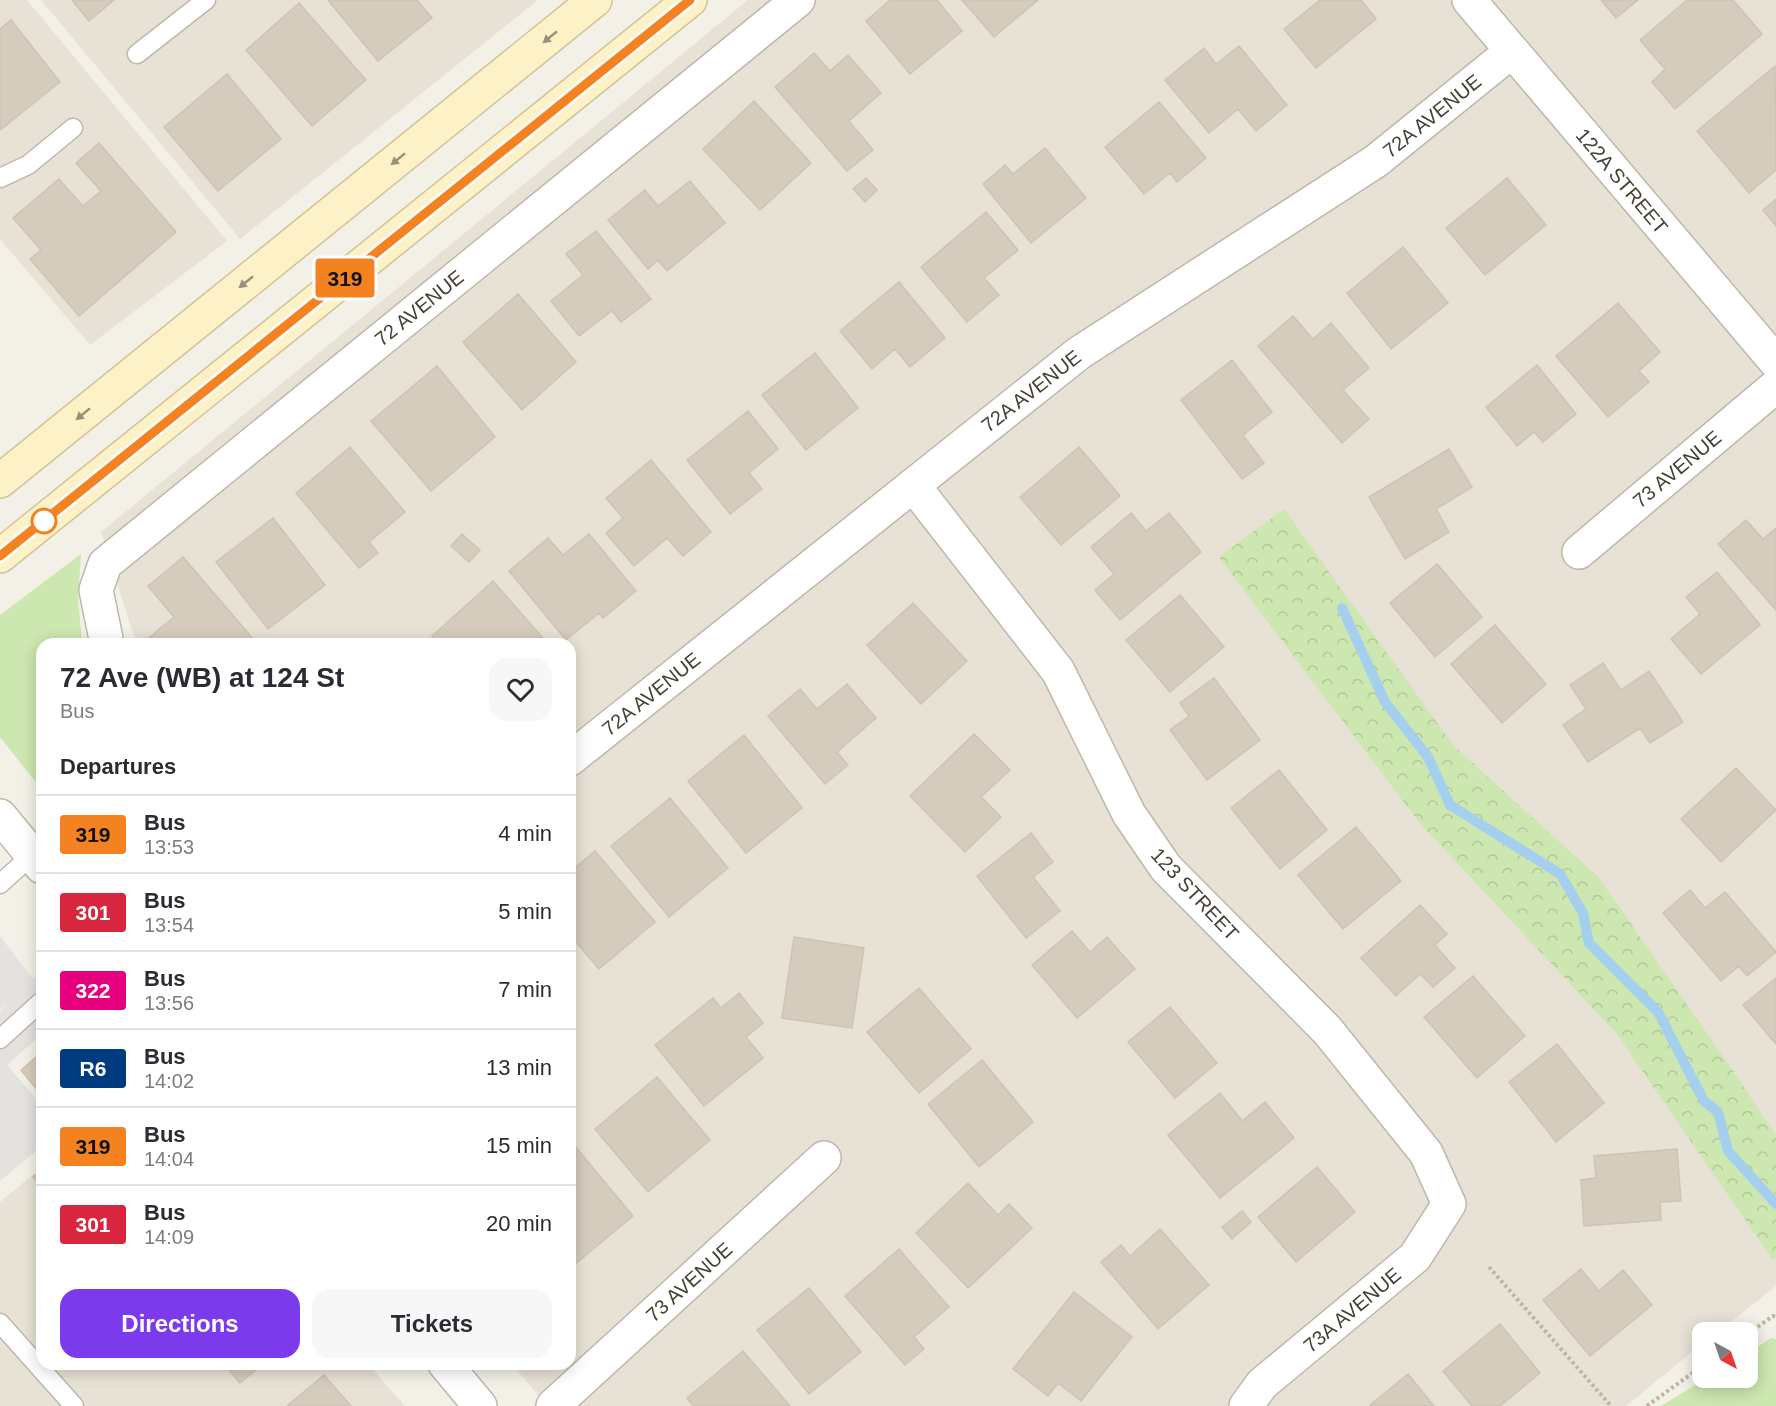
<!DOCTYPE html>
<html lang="en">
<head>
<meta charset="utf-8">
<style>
	:root { --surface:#fff; --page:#f7f7f7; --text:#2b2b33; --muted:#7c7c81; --line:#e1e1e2; --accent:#7c3aed }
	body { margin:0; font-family:Arial,sans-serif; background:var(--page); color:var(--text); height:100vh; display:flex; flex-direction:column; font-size:22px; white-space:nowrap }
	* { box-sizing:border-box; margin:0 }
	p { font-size:20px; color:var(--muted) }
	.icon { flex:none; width:33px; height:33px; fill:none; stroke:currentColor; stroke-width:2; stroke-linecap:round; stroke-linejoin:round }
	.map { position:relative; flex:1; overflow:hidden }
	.drawer { position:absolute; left:36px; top:638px; width:540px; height:732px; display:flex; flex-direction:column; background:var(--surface); border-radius:18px; box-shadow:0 3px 15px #0003 }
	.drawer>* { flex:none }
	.badge { padding:0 12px; border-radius:4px; font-size:21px; line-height:39px }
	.needle { width:39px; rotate:140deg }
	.fabs { position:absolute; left:1692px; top:1322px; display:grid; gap:12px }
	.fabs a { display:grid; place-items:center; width:66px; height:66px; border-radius:12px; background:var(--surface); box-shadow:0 3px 15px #0003; font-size:30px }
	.map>.badge { position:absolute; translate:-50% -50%; box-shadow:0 0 0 3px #fff }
	h2 { padding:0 24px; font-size:22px; line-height:54px }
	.round { display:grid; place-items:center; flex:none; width:63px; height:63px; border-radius:18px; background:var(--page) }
	.overview { display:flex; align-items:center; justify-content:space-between; height:102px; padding:0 24px }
	h1 { font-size:28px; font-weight:800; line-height:45px }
	.primary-button { display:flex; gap:12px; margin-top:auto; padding:12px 24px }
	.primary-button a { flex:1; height:69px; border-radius:18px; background:var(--accent); color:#fff; font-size:24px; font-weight:800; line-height:69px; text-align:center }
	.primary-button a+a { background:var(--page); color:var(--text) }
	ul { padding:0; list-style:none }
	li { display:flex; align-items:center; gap:18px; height:78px; padding:0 24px; border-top:2px solid var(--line) }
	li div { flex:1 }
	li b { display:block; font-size:22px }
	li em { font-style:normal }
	li .badge { min-width:66px; font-weight:700; text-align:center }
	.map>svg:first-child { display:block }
	.residential { fill:#e7e2d5 }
	.grass { fill:#cde7b0 }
	.forest { fill:url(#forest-crowns) }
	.parking { fill:#e4e2df }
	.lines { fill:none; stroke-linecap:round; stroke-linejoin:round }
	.stream { stroke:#a4cfef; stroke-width:10 }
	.building { fill:#d5ccbd; stroke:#cfc4b0; stroke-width:1.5 }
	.service-casing { stroke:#beb8aa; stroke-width:21 }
	.minor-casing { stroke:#beb8aa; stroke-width:36 }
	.tertiary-casing { stroke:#beb8aa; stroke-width:36 }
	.secondary-casing { stroke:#d2c498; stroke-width:36 }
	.path { stroke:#c0b49b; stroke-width:4; stroke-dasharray:3 3; stroke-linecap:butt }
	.service { stroke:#fff; stroke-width:18 }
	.minor { stroke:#fff; stroke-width:33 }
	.tertiary { stroke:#fff; stroke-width:33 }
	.secondary { stroke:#fdf1c7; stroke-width:33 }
	.oneway { fill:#989077 }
	.line-casing { stroke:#fff; stroke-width:14 }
	.line { stroke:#f58220; stroke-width:9 }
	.stop-dot { fill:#fff; stroke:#f58220; stroke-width:3 }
	.labels { text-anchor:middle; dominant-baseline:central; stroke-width:6; stroke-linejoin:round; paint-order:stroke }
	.street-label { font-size:20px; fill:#464036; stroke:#fff }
</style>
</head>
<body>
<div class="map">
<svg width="1776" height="1406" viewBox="0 0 1776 1406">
	<defs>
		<pattern id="forest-crowns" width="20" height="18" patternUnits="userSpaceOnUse" patternTransform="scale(1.5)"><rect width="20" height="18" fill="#cde7b0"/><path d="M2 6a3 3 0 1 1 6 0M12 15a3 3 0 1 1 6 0" fill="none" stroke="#b1c798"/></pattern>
	</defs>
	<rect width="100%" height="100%" fill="#f3f0e7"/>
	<path class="residential" d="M0 0H27L227 241 90 345 0 239Z
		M41 0H538L240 239Z
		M748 0H1776V1286L1718 1332H1702V1344L1626 1406H547L512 1364H570V644L136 643 101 532Z
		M42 1167V1364H368L405 1406H0V1202Z"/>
	<path class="grass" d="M81 554 78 598 82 643 42 644V790L0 737V615Z
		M1771 1338 1776 1339V1406H1661L1708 1377H1748V1353Z"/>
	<path class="forest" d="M1284 509 1453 745 1599 878 1736 1075 1776 1136V1257L1773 1260 1616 1033 1418 821 1219 557Z"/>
	<path class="parking" d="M0 936 33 979 42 971V1034L7 1065 42 1106V1146L0 1181V1011L7 1004 0 1009Z"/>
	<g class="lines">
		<path class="stream" d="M1342 608 1385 702 1428 757 1450 805 1560 874 1583 913 1589 943 1658 1012 1704 1101 1718 1112 1728 1151 1776 1204"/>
	</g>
	<path class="building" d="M72 0H114L89 21Z
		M328 0H417L432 18 378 61Z
		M890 0H937L962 31 910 74 866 21Z
		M962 0H1038L994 37Z
		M1320 0H1361L1376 19 1316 68 1284 29Z
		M1601 0H1638L1616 18Z
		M1687 0H1733L1762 34 1675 109 1652 82 1665 69 1640 40Z
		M299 3 366 80 312 126 246 50Z
		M11 20 60 82 0 130V29Z
		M1239 46 1287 105 1256 131 1238 109 1209 133 1165 80 1204 48 1216 64Z
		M814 53 830 71 848 55 881 93 849 121 873 150 847 171 775 87Z
		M1775 66 1776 170 1749 193 1697 131Z
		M227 74 281 139 218 191 164 127Z
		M754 101 811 163 760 210 703 149Z
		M1159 102 1206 158 1177 182 1170 173 1144 194 1105 147Z
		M99 143 176 232 79 316 30 259 41 250 13 218 59 179 83 206 101 191 76 163Z
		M1045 148 1086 198 1031 243 983 184 1005 165 1013 174Z
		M866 178 877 190 865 202 853 189Z
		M1507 178 1546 225 1485 275 1446 228Z
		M690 181 725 223 667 271 658 260 648 269 608 220 645 190 658 206Z
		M1776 199V226L1763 210Z
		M986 212 1018 250 984 278 999 295 967 322 921 267Z
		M596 231 651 299 621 322 612 311 579 336 551 301 583 275 566 254Z
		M1403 247 1448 303 1391 349 1347 293Z
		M899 282 945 338 910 367 895 349 872 369 840 331Z
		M518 294 576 362 522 410 463 342Z
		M1618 303 1660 352 1639 371 1649 382 1608 417 1556 356Z
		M1293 316 1313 339 1331 323 1369 368 1343 390 1369 419 1342 443 1258 346Z
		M815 353 858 408 806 450 762 395Z
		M1232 360 1272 412 1243 435 1264 463 1242 479 1181 400Z
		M1537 365 1576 414 1543 442 1534 432 1517 446 1486 407Z
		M437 366 495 437 431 491 371 421Z
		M748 411 778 449 749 473 762 489 730 514 687 460Z
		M350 447 405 512 369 542 378 553 359 568 296 493Z
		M1079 447 1120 496 1061 545 1020 497Z
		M1449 449 1472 487 1436 509 1449 532 1405 559 1369 497Z
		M651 460 711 532 683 556 667 538 634 566 606 533 623 518 606 498Z
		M1131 513 1146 531 1169 513 1201 552 1120 620 1095 590 1114 574 1091 547Z
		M273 518 325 585 268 629 216 562Z
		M1746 520 1763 539 1776 528V610L1718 544Z
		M462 534 480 550 469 562 451 546Z
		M589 534 636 591 603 618 599 613 566 640 509 571 548 538 563 555Z
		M183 557 254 640 250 644H147L145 641 174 617 148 586Z
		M1437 564 1482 617 1435 657 1390 603Z
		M1717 572 1760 625 1701 674 1671 639 1700 614 1686 597Z
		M493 581 548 644H439L432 636Z
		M1180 595 1224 647 1170 692 1126 640Z
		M913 603 967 661 921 704 867 645Z
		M1495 625 1546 684 1502 723 1451 664Z
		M1603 663 1621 690 1649 671 1683 722 1650 743 1640 728 1588 762 1563 725 1586 709 1570 685Z
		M1214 678 1260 740 1207 780 1170 730 1189 716 1180 703Z
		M847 684 876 718 837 752 848 765 825 784 768 716 800 689 817 709Z
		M974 734 1010 770 981 797 1001 817 965 852 910 796Z
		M744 735 802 808 746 853 688 781Z
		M1736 768 1776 810 1721 862 1681 819Z
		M1279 770 1327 830 1280 869 1231 808Z
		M670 798 728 868 669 917 611 846Z
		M1356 827 1401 881 1343 929 1298 875Z
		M1031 833 1053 862 1033 877 1060 911 1026 938 977 876Z
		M595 851 655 922 599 969 570 935V872Z
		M1690 890 1705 908 1725 892 1776 952 1747 976 1739 966 1721 981 1663 913Z
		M1420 905 1447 934 1435 945 1455 968 1433 987 1420 974 1396 996 1361 958Z
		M1072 931 1090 952 1107 937 1135 969 1077 1018 1032 965Z
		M794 937 864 948 852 1028 782 1018Z
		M1473 976 1525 1036 1477 1078 1424 1017Z
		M1776 978V1044L1743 1005Z
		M919 988 971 1049 919 1093 867 1032Z
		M739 993 763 1023 746 1037 763 1058 704 1106 655 1045 713 998 721 1008Z
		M1170 1007 1217 1063 1175 1098 1128 1042Z
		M1557 1044 1604 1103 1556 1142 1509 1082Z
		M42 1052V1096L21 1070Z
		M982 1060 1033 1122 979 1167 928 1104Z
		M657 1077 710 1140 648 1192 595 1129Z
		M1220 1093 1242 1121 1265 1102 1294 1138 1220 1198 1168 1135Z
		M574 1145 633 1216 574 1265 570 1260V1148Z
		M1677 1149 1681 1201 1660 1202 1661 1220 1584 1226 1581 1180 1596 1178 1594 1156Z
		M1317 1167 1355 1212 1296 1262 1258 1217Z
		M42 1169V1188L33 1177Z
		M968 1183 998 1215 1009 1204 1032 1228 968 1288 916 1233Z
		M1242 1211 1251 1222 1232 1239 1222 1227Z
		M1160 1229 1209 1285 1158 1329 1101 1262 1121 1245 1130 1256Z
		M899 1249 949 1307 914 1337 924 1349 905 1365 845 1296Z
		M1581 1269 1599 1291 1623 1270 1652 1305 1590 1356 1543 1300Z
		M809 1288 861 1352 809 1394 757 1330Z
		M1074 1292 1132 1337 1081 1401 1058 1383 1048 1396 1013 1369Z
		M1500 1324 1540 1373 1500 1406H1472L1443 1371Z
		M743 1351 790 1406H693L687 1398Z
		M224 1364H263L240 1383Z
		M1408 1374 1434 1406H1371L1370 1405Z
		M324 1375 351 1406H287Z"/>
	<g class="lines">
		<defs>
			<path id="service" d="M137 54 206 0
				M0 178 28 165 73 128
				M0 884 32 855
				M0 1039 42 1001
				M0 1323 74 1406"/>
			<path id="minor" d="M1469 0 1776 362
				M913 485 1058 671 1129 814 1166 868 1327 1030 1426 1153 1449 1204
				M1579 552 1776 386
				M107 644 96 590 105 564 798 0
				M570 759 1079 353 1376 161 1512 51
				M553 1406 824 1158
				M1246 1406 1262 1384 1415 1257 1449 1204"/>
			<path id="tertiary" d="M0 816 42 867
				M445 1364 480 1406"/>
			<path id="secondary" d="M0 481 595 0
				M0 556 690 0"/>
		</defs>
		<use href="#service" class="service-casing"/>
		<use href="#minor" class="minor-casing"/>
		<use href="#tertiary" class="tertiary-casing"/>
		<use href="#secondary" class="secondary-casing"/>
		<path class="path" d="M1489 1267 1611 1406
			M1748 1334 1773 1316 1776 1317
			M1647 1406 1702 1366"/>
		<use href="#service" class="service"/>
		<use href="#minor" class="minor"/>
		<use href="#tertiary" class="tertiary"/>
		<use href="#secondary" class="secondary"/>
	</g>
	<defs><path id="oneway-solid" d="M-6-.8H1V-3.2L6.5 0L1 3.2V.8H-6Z" transform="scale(1.5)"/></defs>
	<g class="oneway">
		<use href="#oneway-solid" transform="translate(550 37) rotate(141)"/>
		<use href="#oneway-solid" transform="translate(398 159) rotate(141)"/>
		<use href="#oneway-solid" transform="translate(246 282) rotate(141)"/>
		<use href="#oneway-solid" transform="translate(83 414) rotate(141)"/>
	</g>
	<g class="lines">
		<defs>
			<path id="line" d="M0 556 690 0"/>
		</defs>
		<use href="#line" class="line-casing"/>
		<use href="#line" class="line"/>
	</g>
	<circle class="stop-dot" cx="44" cy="521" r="12"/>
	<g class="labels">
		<g class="street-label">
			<text transform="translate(1432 116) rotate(-39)">72A AVENUE</text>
			<text transform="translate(1622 181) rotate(50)">122A STREET</text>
			<text transform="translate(419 308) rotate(-39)">72 AVENUE</text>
			<text transform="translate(1031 391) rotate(-38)">72A AVENUE</text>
			<text transform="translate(1677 469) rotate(-40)">73 AVENUE</text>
			<text transform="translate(651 694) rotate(-39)">72A AVENUE</text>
			<text transform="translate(1195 894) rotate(47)">123 STREET</text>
			<text transform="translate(689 1282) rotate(-42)">73 AVENUE</text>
			<text transform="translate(1352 1310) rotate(-40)">73A AVENUE</text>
		</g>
	</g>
</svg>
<div class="fabs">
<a><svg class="needle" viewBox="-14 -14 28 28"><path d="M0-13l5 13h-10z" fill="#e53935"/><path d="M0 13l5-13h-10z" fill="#7c7c81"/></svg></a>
</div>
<b class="badge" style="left:345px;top:278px;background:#f58220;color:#111">319</b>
<section class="drawer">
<div class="overview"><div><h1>72 Ave (WB) at 124 St</h1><p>Bus</p></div><a class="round"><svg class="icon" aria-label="heart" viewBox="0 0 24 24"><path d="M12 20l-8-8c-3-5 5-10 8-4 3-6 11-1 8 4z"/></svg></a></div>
<h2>Departures</h2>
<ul>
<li><span class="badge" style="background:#f58220;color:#111">319</span><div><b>Bus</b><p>13:53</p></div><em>4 min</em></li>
<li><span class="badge" style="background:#d7263d;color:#fff">301</span><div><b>Bus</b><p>13:54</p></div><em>5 min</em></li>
<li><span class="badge" style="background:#e6007e;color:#fff">322</span><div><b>Bus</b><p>13:56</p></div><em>7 min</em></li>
<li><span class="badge" style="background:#003b80;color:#fff">R6</span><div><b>Bus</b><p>14:02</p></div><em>13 min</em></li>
<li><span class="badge" style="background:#f58220;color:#111">319</span><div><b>Bus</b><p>14:04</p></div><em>15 min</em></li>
<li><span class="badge" style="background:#d7263d;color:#fff">301</span><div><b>Bus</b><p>14:09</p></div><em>20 min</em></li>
</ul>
<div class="primary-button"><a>Directions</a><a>Tickets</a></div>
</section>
</div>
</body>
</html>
